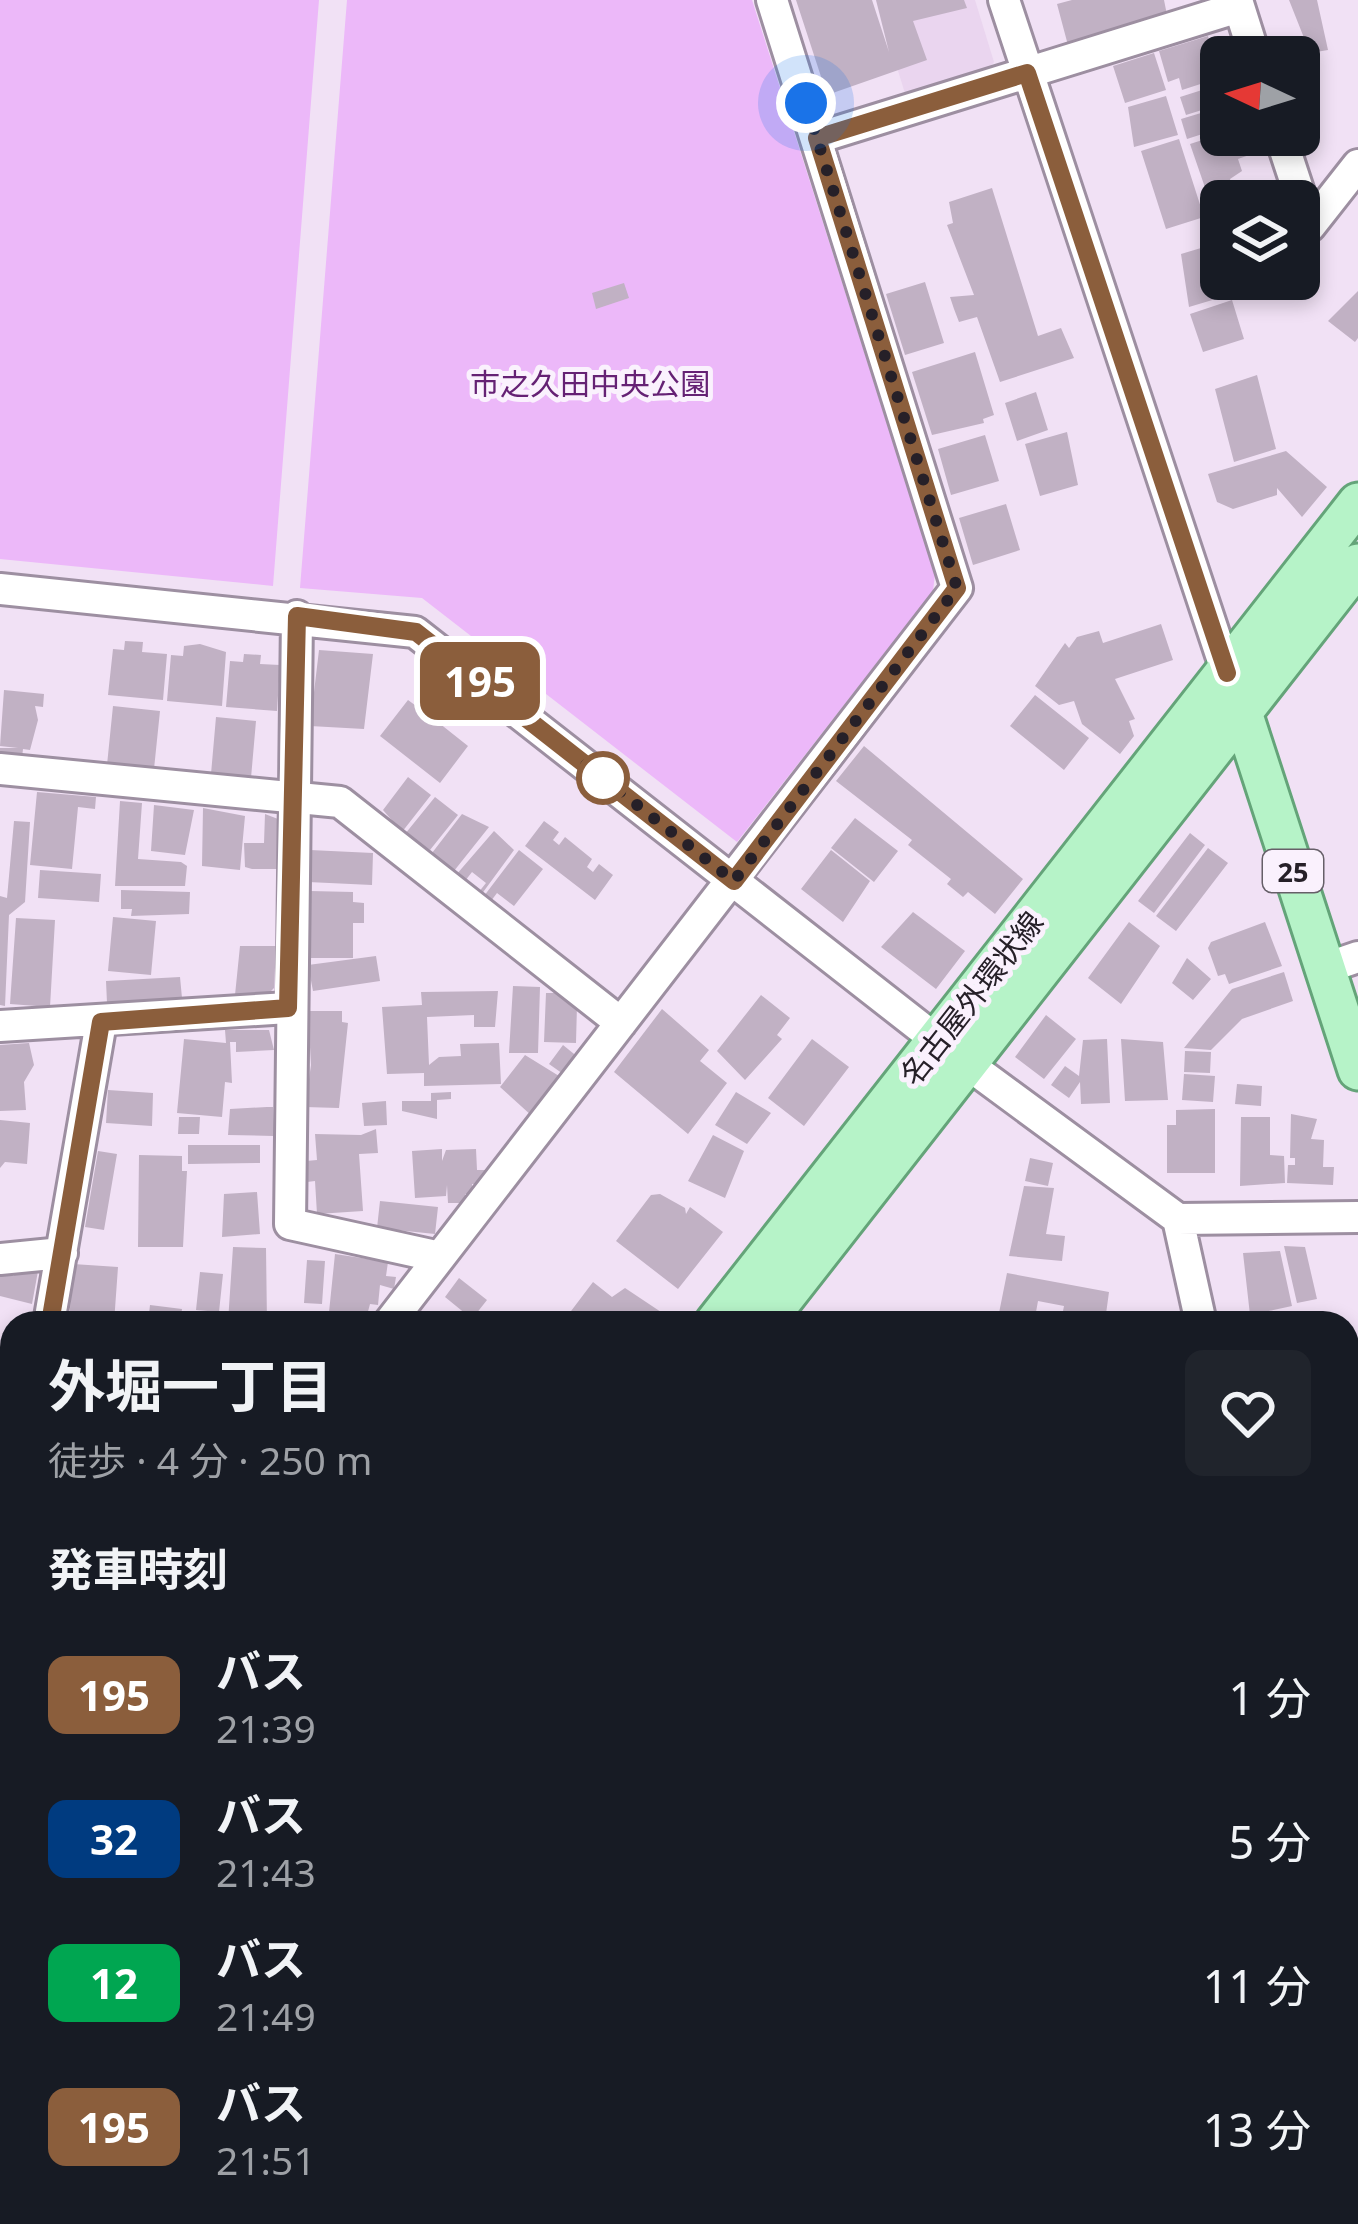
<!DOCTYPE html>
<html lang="ja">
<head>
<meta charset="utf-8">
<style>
	:root { --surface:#171b24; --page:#20242c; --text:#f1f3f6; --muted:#9ea1a6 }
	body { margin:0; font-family:"Noto Sans","Noto Sans JP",sans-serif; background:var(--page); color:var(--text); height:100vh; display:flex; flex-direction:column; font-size:45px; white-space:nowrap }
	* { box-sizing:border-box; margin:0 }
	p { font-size:39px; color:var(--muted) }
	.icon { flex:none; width:66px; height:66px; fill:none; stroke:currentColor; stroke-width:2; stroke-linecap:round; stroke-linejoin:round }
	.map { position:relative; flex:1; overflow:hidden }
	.details { position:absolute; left:0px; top:1311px; width:1359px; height:915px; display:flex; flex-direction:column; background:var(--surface); border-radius:36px 36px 0 0; box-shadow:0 6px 18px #0003 }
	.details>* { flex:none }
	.badge { padding:0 24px; border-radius:18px; font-size:42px; line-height:78px }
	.needle { width:78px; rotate:274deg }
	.buttons { position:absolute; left:1200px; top:36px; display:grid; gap:24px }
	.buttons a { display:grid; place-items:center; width:120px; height:120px; border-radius:18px; background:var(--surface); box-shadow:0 6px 18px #0003; font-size:60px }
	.you { position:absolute; width:60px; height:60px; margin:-30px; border:9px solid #fff; border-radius:50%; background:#1a73e8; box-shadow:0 0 0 18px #1a73e833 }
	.map>.badge { position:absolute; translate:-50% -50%; box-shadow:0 0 0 6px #fff }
	h2 { padding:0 48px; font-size:45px; line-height:108px }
	.round { display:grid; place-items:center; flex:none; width:126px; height:126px; border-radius:18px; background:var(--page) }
	.overview { display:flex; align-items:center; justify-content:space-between; height:204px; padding:0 48px }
	h1 { font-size:57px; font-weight:700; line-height:90px }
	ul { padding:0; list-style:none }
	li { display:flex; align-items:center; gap:36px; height:144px; padding:0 48px }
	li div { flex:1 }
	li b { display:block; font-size:45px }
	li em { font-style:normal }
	li .badge { min-width:132px; font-weight:700; text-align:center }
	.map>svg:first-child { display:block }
	.built { fill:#ead5ef }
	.green { fill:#ecb8f9 }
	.building { fill:#c1b1c4 }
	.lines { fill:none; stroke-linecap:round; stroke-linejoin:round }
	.minor-casing { stroke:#9d8fa1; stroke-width:36 }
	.major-casing { stroke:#64a479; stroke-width:45 }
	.minor { stroke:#fff; stroke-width:30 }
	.major { stroke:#b6f3c8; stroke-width:39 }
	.line-casing { stroke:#fff; stroke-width:27 }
	.line { stroke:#8b5e3c; stroke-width:18 }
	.walk { stroke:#262028; stroke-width:12; stroke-dasharray:0 21.6 }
	.stop-dot { fill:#fff; stroke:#8b5e3c; stroke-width:6 }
	.labels { text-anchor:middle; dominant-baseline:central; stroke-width:10; stroke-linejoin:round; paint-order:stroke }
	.shield { fill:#faf1fd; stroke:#665f68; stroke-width:3 }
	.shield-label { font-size:27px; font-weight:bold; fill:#262028 }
	.park-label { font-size:30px; fill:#652174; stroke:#faf1fd }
	.street-label { font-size:30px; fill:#262028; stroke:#faf1fd }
</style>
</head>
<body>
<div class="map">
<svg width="1358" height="2224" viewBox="0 0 1358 2224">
	<rect width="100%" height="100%" fill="#f1e1f5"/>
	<path class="built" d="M876 0H975L994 62 980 80 908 103Z"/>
	<path class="green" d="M0 0H319L273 586 0 559Z
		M347 0H752L935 574 933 591 737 842 422 598 300 588Z"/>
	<path class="building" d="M796 0H872L889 52 876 0H964L967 8 913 21 927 60 827 95Z
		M1072 0H1164L1168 20 1069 49 1057 4Z
		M1289 0H1317L1328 50 1310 53Z
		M1208 36 1219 78 1182 90 1179 78 1168 82 1159 51Z
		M1154 53 1166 90 1125 103 1113 66Z
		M1221 84V104L1186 115 1180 97Z
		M1166 96 1178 135 1134 147 1128 107Z
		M1221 107V128L1187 139 1181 119Z
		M1221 134 1253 135 1255 141 1248 143 1252 154 1238 159 1242 171 1230 179 1237 201H1221L1220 231 1190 144Z
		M1179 139 1204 217 1166 229 1141 151Z
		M992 188 1038 336 1061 328 1074 358 1000 382 977 317 959 322 954 309 950 297 974 295 947 225 953 223 949 202Z
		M1201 248 1203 253 1215 249 1229 295 1189 307 1181 254Z
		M925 282 944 343 905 355 886 294Z
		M624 283 629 298 596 309 592 293Z
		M1358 291V338L1355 342 1328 321Z
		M1232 300 1244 339 1203 352 1190 314Z
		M975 352 994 415 983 419 984 423 932 435 912 372Z
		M1257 375 1276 449 1234 462 1215 389Z
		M1036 392 1048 430 1017 441 1005 403Z
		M1067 432 1078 485 1040 496 1025 444Z
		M985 435 999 481 951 495 938 449Z
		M1286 451 1327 487 1302 517 1277 488V495L1233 509 1217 502 1208 474Z
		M1006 504 1020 550 973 565 959 518Z
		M1161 624 1173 660 1115 679 1135 719 1129 721 1134 736 1120 754 1082 724 1074 701 1059 705 1035 686 1065 643 1069 648 1077 637 1099 631 1103 643Z
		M125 641 143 642 142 652 167 654 163 700 108 695 113 649 124 650Z
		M200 644 226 652 222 706 167 701 171 655 183 656 184 646Z
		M319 650 373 654 364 729 310 726Z
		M244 654 261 655 260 664 280 665 277 711 226 707 230 661 243 662Z
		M4 690 44 694 43 707 35 706 38 720 30 750 23 749 22 758 0 756V748H18L0 746Z
		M1035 695 1089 738 1064 770 1010 726Z
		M408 700 423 711 428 704 444 717 439 723 468 746 440 783 380 736Z
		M113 706 160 711 154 769 107 765Z
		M216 717 256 721 251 778 211 774Z
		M864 746 1023 879 995 914 968 892 963 897 947 884 951 879 908 845 912 840 836 781Z
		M408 777 431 795 402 832 383 810Z
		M37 792 96 797 95 809 78 807 72 869 30 865Z
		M435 797 458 815 430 850 405 834Z
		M120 801 142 803 138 859 181 862 187 866 185 886H115Z
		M154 805 194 810 185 855 151 851Z
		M203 808 245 816 240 870 202 866Z
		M265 814 278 819 277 869H252L245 867 244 843H264Z
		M462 814 489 827 454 871 432 853Z
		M855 818 898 851 874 882 831 848Z
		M14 821 30 822 25 902 9 915 5 1006 0 1005V896L7 898Z
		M544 821 559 832 553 840 559 845 565 837 592 859 587 867 593 872 599 864 613 875 595 900 525 846Z
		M494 831 514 850 481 895 478 893 486 883 472 872 465 881 456 875Z
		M1190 833 1205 845 1154 913 1138 901Z
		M1208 848 1228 863 1176 931 1156 916Z
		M310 850 373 853 372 885 308 882Z
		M519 850 543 869 514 906 497 893 491 901 484 896Z
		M831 850 870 881 843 922 801 889Z
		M40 870 101 874 99 902 38 898Z
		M121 890 190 892 189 914 131 916 132 909H121Z
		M310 891 353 892V902L364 903V923H353V958H308Z
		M913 912 965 951 936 989 881 947Z
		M113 917 156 921 151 975 108 971Z
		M16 918 55 920 50 1007 10 1004Z
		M1129 922 1160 946 1121 1004 1088 978Z
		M1265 922 1282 966 1229 984 1225 974 1218 976 1208 948 1211 942Z
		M240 946H276L274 988 269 993 235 995Z
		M376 956 380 981 313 991 308 965Z
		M1187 958 1211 979 1193 1000 1172 983Z
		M1284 972 1293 1001 1242 1019 1211 1050 1184 1048 1232 989Z
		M180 977 182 998 107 1003 106 981Z
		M513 986 540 987 538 1053H509Z
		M498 991 495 1027H474V1015L427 1017 429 1065 439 1057 461 1056 460 1044 499 1043 501 1084 424 1086V1073L387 1074 382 1007 422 1005 421 992Z
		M546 993H561L577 1005 576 1043 544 1042Z
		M761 995 790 1018 777 1035 782 1039 745 1080 717 1051Z
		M662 1009 709 1050 700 1061 727 1083 688 1134 614 1072Z
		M308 1011H342V1022L348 1023 339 1108 305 1107 311 1065Z
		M1046 1015 1076 1039 1044 1079 1015 1057Z
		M225 1030H269L274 1050 236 1052V1042H230L232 1083 225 1082 222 1117 177 1113 184 1039 226 1043Z
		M812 1039 849 1067 804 1126 768 1098Z
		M1107 1039 1110 1103 1081 1104 1080 1082 1069 1098 1051 1085 1065 1066 1079 1076 1083 1040Z
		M1121 1039 1163 1042 1168 1100 1125 1101Z
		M29 1043 34 1065 24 1082 26 1110 0 1111V1045Z
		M563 1045 579 1058 566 1076 549 1064Z
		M1185 1051 1211 1052 1210 1073 1184 1072Z
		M525 1055 559 1076 532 1116 500 1087Z
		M1184 1074 1215 1076 1213 1102 1182 1100Z
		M1237 1084 1262 1086 1261 1106 1235 1104Z
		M108 1090 153 1093 152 1126 106 1123Z
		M451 1092V1099L437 1100V1119L402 1111V1101H431V1093Z
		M736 1092 771 1113 747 1144 715 1125Z
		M386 1101 387 1125 364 1126 362 1103Z
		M267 1107H273L274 1136 228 1135 230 1109Z
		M1215 1109V1173H1167V1125H1176V1110Z
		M1291 1114 1317 1119 1311 1139 1324 1140 1323 1167H1334L1333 1185 1287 1183 1288 1165H1295V1158H1290Z
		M179 1117H200L199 1134H178Z
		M1241 1117H1270V1155L1284 1156 1285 1183 1240 1186Z
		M0 1120 30 1123 27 1164 5 1162 0 1168Z
		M376 1129 378 1153 359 1154 363 1211 317 1214 315 1181 307 1182 306 1161 317 1160 315 1134 361 1135Z
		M713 1135 744 1151 725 1198 688 1181Z
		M188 1145H260V1163L188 1164Z
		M442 1149V1161L446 1150 476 1149 477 1170H490L480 1184H472L473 1194H465V1203H448L447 1185 446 1196 415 1198 412 1151Z
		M98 1151 117 1154 104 1230 85 1227Z
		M139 1155 182 1156V1171H187L183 1247H138Z
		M1030 1158 1053 1163 1048 1186 1025 1181Z
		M1024 1186 1054 1188 1046 1234 1065 1236 1062 1261 1009 1256Z
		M257 1192 260 1234 222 1237 224 1194Z
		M660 1194 685 1208 686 1214 690 1207 723 1232 678 1289 616 1241 651 1195Z
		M380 1201 438 1207 435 1234 377 1228Z
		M1284 1246 1305 1247 1317 1299 1297 1303Z
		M233 1247 266 1248 267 1323 228 1322Z
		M1280 1251 1292 1306 1250 1315 1243 1253Z
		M335 1254 388 1262 386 1276 396 1277 394 1289 380 1285 378 1305 370 1304 365 1323 328 1322Z
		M307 1260 325 1261 322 1304 304 1303Z
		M73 1264 118 1267 114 1323H69Z
		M14 1270 38 1271 32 1304 0 1296V1275L14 1276Z
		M200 1272 223 1274 219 1312 196 1310Z
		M1007 1273 1109 1292 1106 1314 1093 1312 1091 1321 1062 1316 1064 1306 1038 1301 1034 1323H997Z
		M459 1278 487 1300 472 1319 445 1297Z
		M593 1282 612 1297 625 1288 673 1320 562 1323Z
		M150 1305 182 1309 180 1323H148Z
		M1358 1369V1427L1353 1428 1347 1371Z
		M0 1374 12 1375 9 1413 0 1412Z
		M1358 1481V1553L1347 1555V1484Z
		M1358 1563V1639L1347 1641V1565Z
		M0 1691 12 1694 5 1735 0 1734Z
		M9 1917 12 1919V1995L0 1988V1931Z
		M1349 2125 1358 2127V2163L1347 2161Z
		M0 2160 12 2165V2214H64L61 2224H0Z
		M451 2214H499L495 2224H451Z
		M513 2214H547L554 2217 550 2224H508Z
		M625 2214H681L686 2216 682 2224H648Z
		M713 2214H762L757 2224H709Z
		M847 2214H909L898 2224H842Z
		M1181 2214H1228L1223 2224H1177Z"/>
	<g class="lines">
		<defs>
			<path id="minor" d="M1004 0 1227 673
				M1237 0 1255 57
				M1280 135 1310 226
				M817 138 1239 7
				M1310 226 1358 165
				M0 589 415 632 966 1063 1178 1219 1358 1217
				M297 616 290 1224 440 1257
				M0 769 340 802 621 1023
				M1323 969 1358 957
				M0 1026 288 1008
				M1178 1219 1201 1323
				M0 1259 62 1253
				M49 1323 101 1022
				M389 1323 957 588 772 0
				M4 1578 12 1535
				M1347 1811 1358 1810
				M0 1887 12 1867
				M0 2083 12 2088
				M364 2214 393 2224
				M1075 2214 1105 2224
				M85 2224 88 2214
				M215 2224 219 2214
				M426 2224 431 2214
				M811 2224 819 2214
				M1147 2224 1151 2214"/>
			<path id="major" d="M1236 694 1358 1070
				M715 1323 1358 503
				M764 1323 1358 564
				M129 2224 133 2214
				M175 2224 178 2214"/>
		</defs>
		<use href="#minor" class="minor-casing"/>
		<use href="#major" class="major-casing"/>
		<use href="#minor" class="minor"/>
		<use href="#major" class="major"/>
	</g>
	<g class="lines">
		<defs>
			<path id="line" d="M50 1323 101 1022 288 1008 297 616 416 632 734 881 957 588 817 138 1027 73 1227 673"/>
		</defs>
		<use href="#line" class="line-casing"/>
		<use href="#line" class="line"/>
		<path class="walk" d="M603 778 586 765 734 881 957 588 806 103"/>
	</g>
	<circle class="stop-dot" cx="603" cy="778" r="24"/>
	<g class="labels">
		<rect class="shield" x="1263" y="850" width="60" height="42" rx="9"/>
		<g class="shield-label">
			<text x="1293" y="871">25</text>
		</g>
		<g class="park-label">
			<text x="590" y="383">市之久田中央公園</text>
		</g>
		<g class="street-label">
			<text transform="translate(971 998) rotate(-52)">名古屋外環状線</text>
		</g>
	</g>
</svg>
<div class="buttons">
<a><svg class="needle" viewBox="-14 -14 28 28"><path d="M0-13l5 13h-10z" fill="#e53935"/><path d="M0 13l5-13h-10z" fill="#9ea1a6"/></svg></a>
<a><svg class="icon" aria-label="layers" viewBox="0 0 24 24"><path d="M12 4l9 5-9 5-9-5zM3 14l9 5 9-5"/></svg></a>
</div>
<div class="you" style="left:806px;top:103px"></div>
<b class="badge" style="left:480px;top:681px;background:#8b5e3c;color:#fff">195</b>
<section class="details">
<div class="overview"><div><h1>外堀一丁目</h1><p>徒歩 · 4 分 · 250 m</p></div><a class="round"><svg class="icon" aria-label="heart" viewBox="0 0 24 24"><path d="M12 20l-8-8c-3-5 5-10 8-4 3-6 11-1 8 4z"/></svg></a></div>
<h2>発車時刻</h2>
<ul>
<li><span class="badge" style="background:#8b5e3c;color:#fff">195</span><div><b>バス</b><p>21:39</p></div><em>1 分</em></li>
<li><span class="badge" style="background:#003b80;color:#fff">32</span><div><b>バス</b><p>21:43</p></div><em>5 分</em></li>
<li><span class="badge" style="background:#00a651;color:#fff">12</span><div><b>バス</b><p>21:49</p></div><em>11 分</em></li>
<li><span class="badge" style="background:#8b5e3c;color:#fff">195</span><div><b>バス</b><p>21:51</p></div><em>13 分</em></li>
</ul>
</section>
</div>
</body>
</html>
